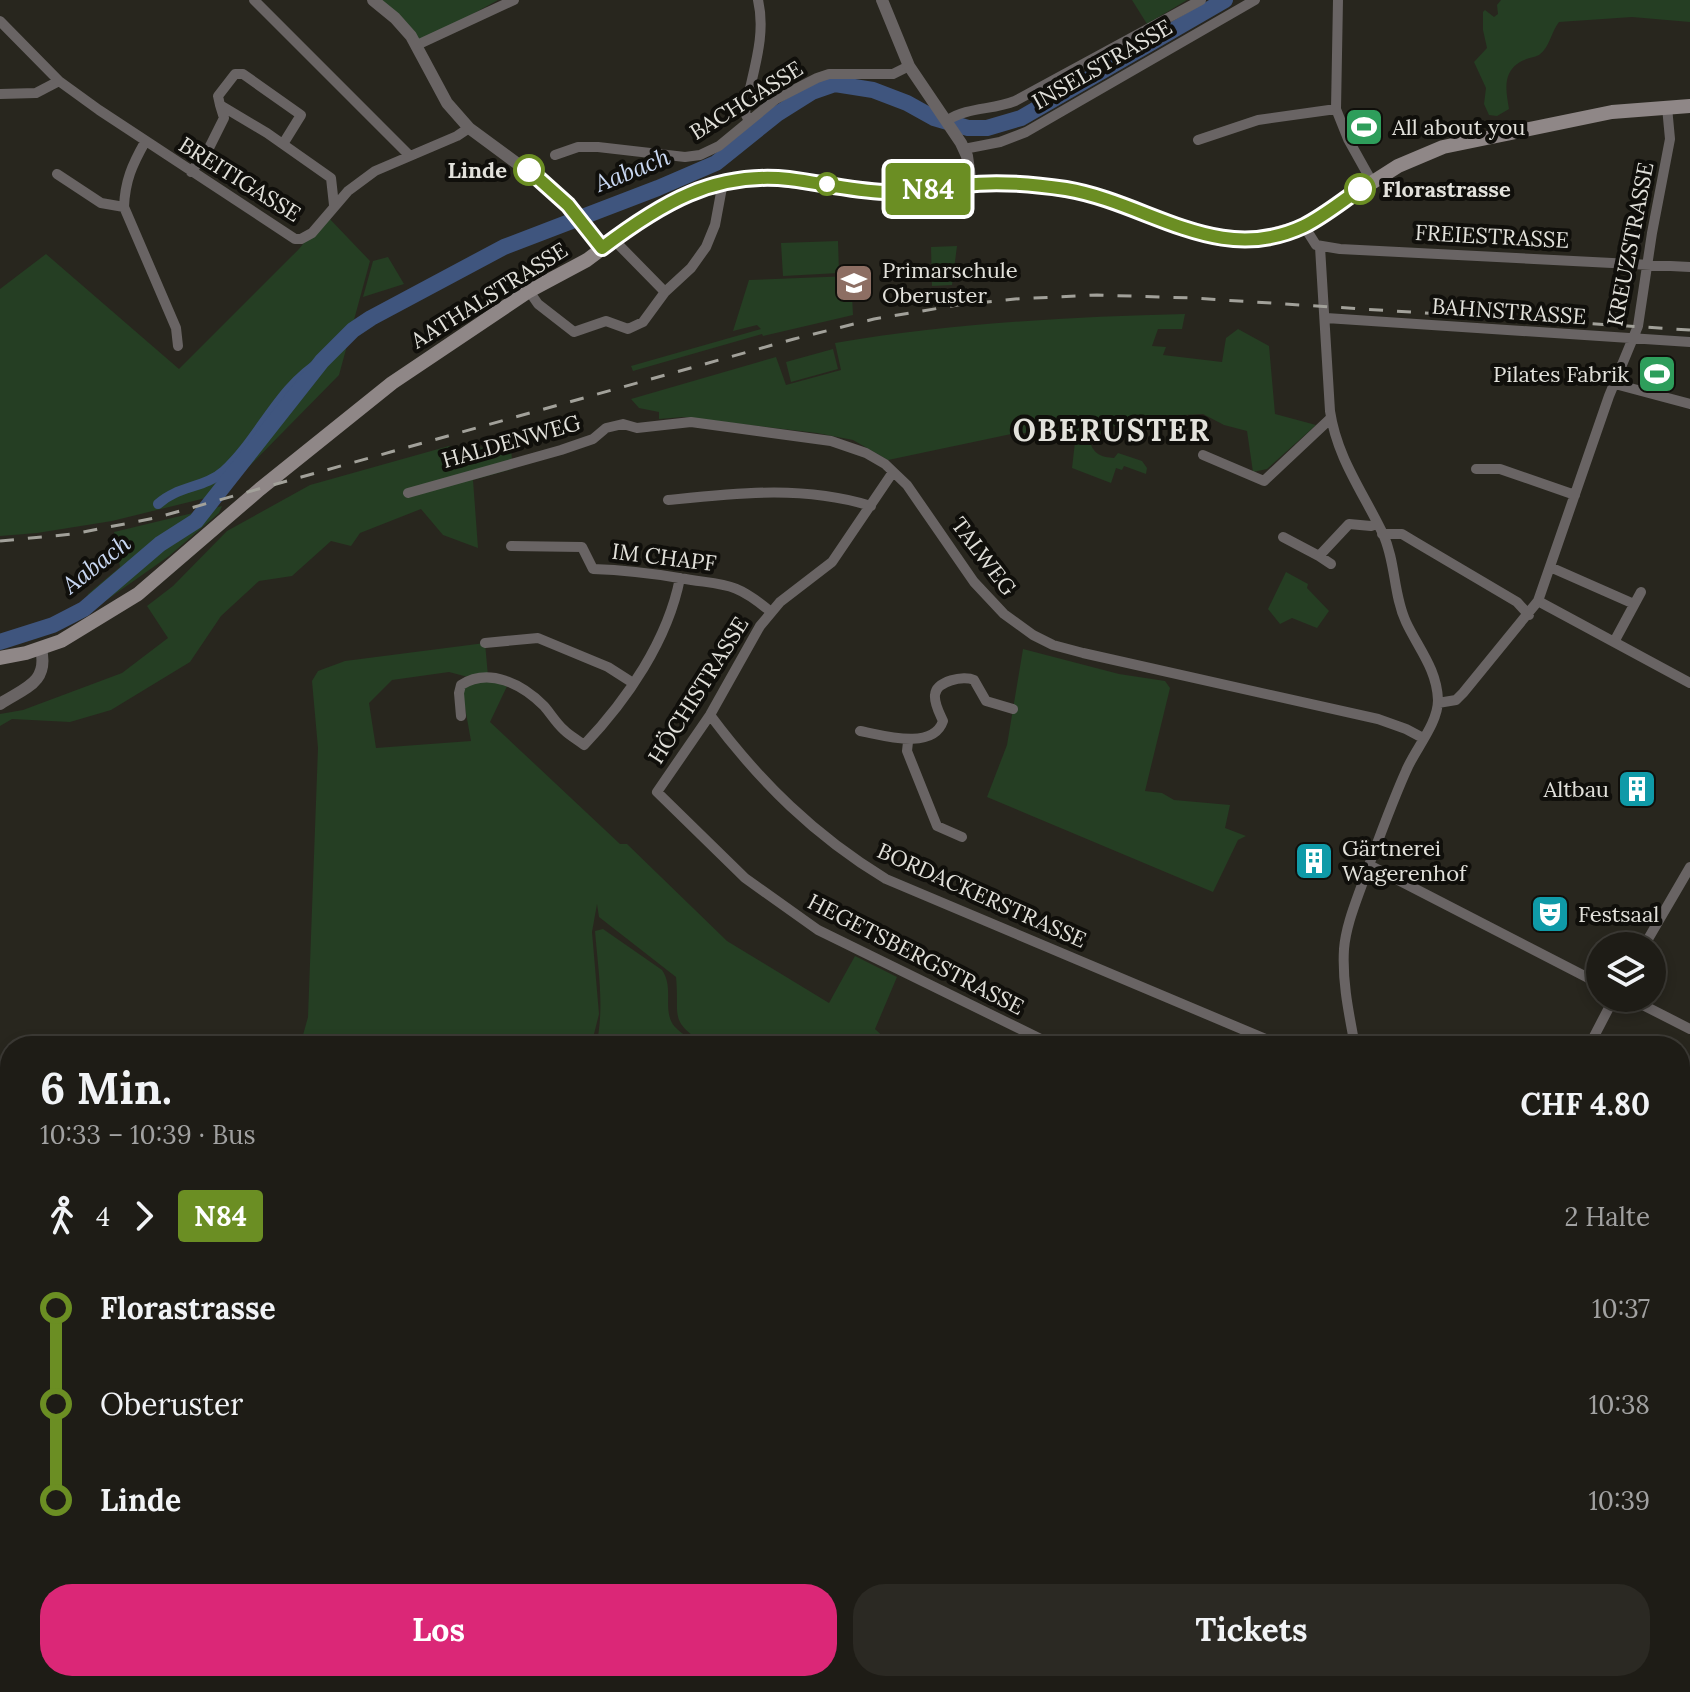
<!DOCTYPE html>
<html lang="de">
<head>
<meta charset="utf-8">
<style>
	:root { --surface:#1e1c16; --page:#2b2923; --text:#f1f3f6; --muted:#a1a1a1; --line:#3c3a35; --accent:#db2777 }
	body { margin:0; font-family:Lora,serif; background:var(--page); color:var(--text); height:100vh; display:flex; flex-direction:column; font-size:30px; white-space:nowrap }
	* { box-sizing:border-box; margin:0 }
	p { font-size:26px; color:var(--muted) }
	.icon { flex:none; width:44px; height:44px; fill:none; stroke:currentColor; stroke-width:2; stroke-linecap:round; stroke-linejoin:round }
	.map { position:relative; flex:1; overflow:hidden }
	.sheet { position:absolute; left:0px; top:1036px; width:1690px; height:656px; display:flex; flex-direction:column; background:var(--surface); border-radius:32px 32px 0 0; box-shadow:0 4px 12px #0003,0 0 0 2px var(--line) }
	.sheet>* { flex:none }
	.badge { padding:0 16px; border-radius:6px; font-size:28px; line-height:52px }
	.tools { position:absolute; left:1586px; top:932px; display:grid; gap:16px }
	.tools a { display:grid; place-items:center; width:80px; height:80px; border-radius:50%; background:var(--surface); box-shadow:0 4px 12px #0003,0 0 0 2px var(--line); font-size:40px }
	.map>.badge { position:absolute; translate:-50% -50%; box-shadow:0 0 0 4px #fff }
	.legs { display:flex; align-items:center; gap:12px; height:88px; padding:0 40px; font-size:26px }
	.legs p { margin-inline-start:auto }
	.overview { display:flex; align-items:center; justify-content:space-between; height:136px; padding:0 40px }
	h1 { font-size:44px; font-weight:700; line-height:60px }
	.button { display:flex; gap:16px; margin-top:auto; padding:16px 40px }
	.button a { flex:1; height:92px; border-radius:32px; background:var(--accent); color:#fff; font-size:32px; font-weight:700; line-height:92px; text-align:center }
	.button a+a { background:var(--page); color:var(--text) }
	ul { padding:0 40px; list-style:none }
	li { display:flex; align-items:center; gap:28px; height:96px; font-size:30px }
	li i { display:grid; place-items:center; width:12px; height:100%; margin:0 10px; background:currentColor }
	li i::after { content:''; width:20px; height:20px; margin:-10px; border:6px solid; border-radius:50%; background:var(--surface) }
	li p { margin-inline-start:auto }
	li:first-child i { background:linear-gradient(#0000 50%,currentColor 0) }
	li:last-child i { background:linear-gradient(currentColor 50%,#0000 0) }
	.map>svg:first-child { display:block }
	.green { fill:#253e23; fill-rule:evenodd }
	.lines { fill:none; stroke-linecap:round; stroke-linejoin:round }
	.canal { stroke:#3f557e; stroke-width:10 }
	.river { stroke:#3f557e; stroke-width:16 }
	.minor { stroke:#696464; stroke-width:10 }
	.tertiary { stroke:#696464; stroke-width:12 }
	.secondary { stroke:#8f8787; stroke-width:14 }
	.trunk { stroke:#baaeae; stroke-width:18 }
	.motorway { stroke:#c8babb; stroke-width:18 }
	.rail { stroke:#a2a19a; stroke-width:3; stroke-dasharray:14 14; stroke-linecap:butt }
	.line-1-casing { stroke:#fff; stroke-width:18 }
	.line-1 { stroke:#6b8e23; stroke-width:12 }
	.stop-1-dot { fill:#fff; stroke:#6b8e23; stroke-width:4 }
	.labels { text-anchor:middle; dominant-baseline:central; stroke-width:8; stroke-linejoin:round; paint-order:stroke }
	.street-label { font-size:22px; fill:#e2e1db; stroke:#100f0b }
	.poi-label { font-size:22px; fill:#e2e1db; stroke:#100f0b; text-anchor:start }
	.stop-label { font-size:22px; font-weight:bold; fill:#e2e1db; stroke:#100f0b; text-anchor:end }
	.water-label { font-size:24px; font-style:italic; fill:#c9d8f3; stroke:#100f0b }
	.district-label { font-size:30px; font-weight:bold; letter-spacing:2px; fill:#e2e1db; stroke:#100f0b }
</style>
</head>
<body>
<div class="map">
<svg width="1690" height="1692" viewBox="0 0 1690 1692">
	<rect width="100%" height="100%" fill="#28261e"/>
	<path class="green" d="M372 0H498L417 45Z
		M1132 0H1187L1147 24Z
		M1501 0H1690V22L1632 17 1559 22C1551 32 1550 47 1539 55 1533 58 1526 58 1520 62 1502 73 1506 91 1509 109L1497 116 1489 115 1484 104 1486 88 1474 62 1487 48 1483 30V12L1485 10 1494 17 1498 14 1497 5Z
		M326 215 370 261 339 375 222 494 112 521 37 533 0 536V289L46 254 179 369 299 249Z
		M838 241 839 273 783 276 781 243Z
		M957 246 952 285 932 286 931 247Z
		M388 257 404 284 363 297 373 261Z
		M851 276 853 315 763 336 762 334 633 371 631 366 761 329 757 325 733 331 749 280Z
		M1185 314 1182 329H1158L1152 346 1166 347 1163 355 1222 362 1226 338 1238 329 1269 346 1275 414 1316 425 1267 469 1253 472 1247 431 1224 425 1203 414 1142 417 1139 427 1144 431 1137 435H1124L1115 426 1105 425 1103 432 1090 442C1094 455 1102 457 1114 458L1118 453 1142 461 1147 468 1146 474 1124 466 1122 470 1116 468 1111 483 1072 468 1075 442 1039 433H1016L888 460 853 440 817 433 683 417 659 419V412L639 408 631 399 776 357 786 385 841 370 835 343C951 323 1067 317 1185 314Z
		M833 349 838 369 791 382 786 362Z
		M449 446 511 449 513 469 473 480 478 548 443 535 421 509 360 533 351 546 331 541 292 576 259 581 221 616 190 662 111 710 70 722 12 719 0 726V714L23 710 122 673 168 638 147 606 173 586 227 531 310 485Z
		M222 506 219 513 169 556 84 616 38 638 0 647V637L27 633 84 609 88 594 120 567 114 532Z
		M1286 572 1308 584 1307 588 1329 611 1317 628 1292 618 1280 624 1268 609Z
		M485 643 488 676 509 682 490 722 620 844H627L727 941 829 1003 855 956 897 977 875 1029 891 1044 893 1042 900 1046H708C667 1020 680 1018 676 977L599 917 597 904 592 932 599 1014 591 1046H300L308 1017 318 748 312 681 318 671 345 661ZM449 672 468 677 461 685 471 741 376 748 369 703 392 680Z
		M1023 649 1119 674 1165 681 1170 688 1145 791 1162 793 1174 800 1230 805 1225 828 1246 836 1238 840 1213 892 987 797 1007 745Z
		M603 929 662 970C675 989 661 1011 675 1027 682 1035 694 1040 703 1046H596C605 1008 598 969 595 931Z
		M0 1103 10 1108V1682H1004L999 1692H0Z"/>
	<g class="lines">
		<path class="canal" d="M158 504C177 486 205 488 224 471 260 438 278 387 322 361"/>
		<path class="river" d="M0 642 53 625 84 609 160 544 196 521 322 361 353 330 371 318 504 247 658 188 716 163 777 114 812 92 835 84 873 90 907 103 934 118 968 128H987L1021 118 1225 0"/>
		<path class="minor" d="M254 0 409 155
			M1338 0 1336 109 1348 139 1372 182
			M0 21 59 81 99 110 295 239H301L312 233 348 191 375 171 457 136 469 128
			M417 45 514 0
			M0 94 36 93 59 81
			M948 120C967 107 993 110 1015 101L1201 0
			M749 121 745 113C751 75 767 38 758 0
			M1198 140 1258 120 1336 109
			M145 142C132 165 125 181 124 207L176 328 178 346
			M283 144 301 115 243 74H235L218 96 220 105 267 133 331 178 334 205
			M964 149 1000 142 1026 132 1255 0
			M555 155 578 147H598L685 157 700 155 719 146 776 99 817 78 829 74H893L909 66
			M191 172 209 148 224 118 220 105
			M57 174 101 203 124 207
			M1304 226 1316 245 1340 249 1690 267
			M614 240 665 292
			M1320 247 1330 411C1337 458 1363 492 1383 534 1396 562 1393 594 1406 622 1418 648 1437 669 1438 700 1438 724 1415 749 1406 771 1390 807 1377 843 1364 879 1356 902 1346 925 1344 949 1342 982 1349 1014 1355 1046
			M529 291 538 304 574 332 606 321 628 329 643 322 665 292 691 268 706 247 715 225 723 182
			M1326 318 1690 342
			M1615 384 1690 404
			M1203 455 1264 481 1331 418
			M1476 469H1500L1575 495
			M893 472 832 562 780 602 760 626 710 715 657 792 745 878 818 930 1055 1046
			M408 493 561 450 593 439 606 428 623 424 637 428 691 422 831 441 866 453 885 464 907 485 974 582 1004 614 1033 635 1053 645 1083 653 1378 719 1406 729 1423 738
			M668 500C737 493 804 485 871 506
			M1382 534H1402L1417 543 1517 602 1529 615
			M1283 537 1319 556 1349 524 1371 526 1377 524
			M511 546 582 547 593 569C623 570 650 573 679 578 725 586 733 580 771 612
			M1319 556 1331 564
			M1550 567 1634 604
			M1538 601 1690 683
			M1614 642 1641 592
			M485 643 538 638 608 667 633 683
			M1438 703 1456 700 1463 693 1538 601 1609 396 1638 326 1652 233 1670 139 1667 107
			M710 715C760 782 815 836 886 879L1282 1046
			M461 716 459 693 461 685C489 667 522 684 544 706 551 714 556 723 564 730 570 736 578 740 584 745 627 700 668 640 680 578
			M860 731C882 735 933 751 943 721 940 714 934 704 935 695 936 681 964 675 974 680L986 701 1013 709
			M908 742 907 751 937 826 962 837
			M1369 865 1600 984
			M1644 946 1690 867
			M1629 998 1690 1029
			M1589 1046 1614 998
			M1680 1183 1690 1188
			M1680 1536 1690 1537
			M1680 1643H1690
			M1421 1682 1433 1692
			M1147 1692 1153 1682"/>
		<path class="tertiary" d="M373 0 395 18 411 36 447 103 469 128 549 187 568 205 602 248
			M882 0 909 66 961 143 967 156 971 184
			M0 704C24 688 49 683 41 649"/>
		<path class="secondary" d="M0 658 26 653 61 641 138 594 260 489 392 383 529 291 587 260 644 217 706 187 723 182 757 177 885 192 992 183 1039 186 1092 195 1197 233 1220 239H1256L1304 226 1398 166 1443 147 1612 112 1690 106"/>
		<path class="trunk" d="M0 1125 10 1129"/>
		<path class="motorway" d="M741 1682 749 1692"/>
		<path class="rail" d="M0 541 73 534 155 518 794 339 874 319 958 305 1015 299 1097 295 1192 298 1690 330"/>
	</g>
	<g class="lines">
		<defs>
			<path id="line-1" d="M529 170 568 205 602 248C660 204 714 171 789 179 821 183 853 191 885 192 912 193 938 187 964 185 997 181 1033 184 1066 189 1149 203 1218 267 1304 226 1324 216 1342 201 1360 189"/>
		</defs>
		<use href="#line-1" class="line-1-casing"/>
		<use href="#line-1" class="line-1"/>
	</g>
	<defs>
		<symbol id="stadium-square" viewBox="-11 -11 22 22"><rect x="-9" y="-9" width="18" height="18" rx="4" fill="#2e9e5b" stroke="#100f0b"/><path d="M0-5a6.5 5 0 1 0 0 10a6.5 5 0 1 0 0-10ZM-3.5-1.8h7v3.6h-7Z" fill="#fff"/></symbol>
		<symbol id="school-square" viewBox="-11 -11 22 22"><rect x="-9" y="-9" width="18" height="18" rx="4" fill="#8d6e63" stroke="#100f0b"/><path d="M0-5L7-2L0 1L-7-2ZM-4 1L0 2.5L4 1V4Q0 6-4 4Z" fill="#fff"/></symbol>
		<symbol id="building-square" viewBox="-11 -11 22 22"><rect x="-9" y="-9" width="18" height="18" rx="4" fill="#0f9aa8" stroke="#100f0b"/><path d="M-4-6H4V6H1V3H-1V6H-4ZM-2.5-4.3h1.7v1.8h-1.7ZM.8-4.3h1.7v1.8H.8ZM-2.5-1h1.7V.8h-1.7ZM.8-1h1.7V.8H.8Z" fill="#fff"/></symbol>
		<symbol id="theatre-square" viewBox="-11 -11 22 22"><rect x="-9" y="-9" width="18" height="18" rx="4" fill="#0f9aa8" stroke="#100f0b"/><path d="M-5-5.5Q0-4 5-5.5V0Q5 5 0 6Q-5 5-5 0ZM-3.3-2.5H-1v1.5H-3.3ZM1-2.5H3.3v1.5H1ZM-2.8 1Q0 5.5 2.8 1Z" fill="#fff"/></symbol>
	</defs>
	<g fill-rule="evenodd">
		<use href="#stadium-square" x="1342" y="105" width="44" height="44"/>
		<use href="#school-square" x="832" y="261" width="44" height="44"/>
		<use href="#stadium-square" x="1635" y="352" width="44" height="44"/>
		<use href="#building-square" x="1615" y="767" width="44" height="44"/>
		<use href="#building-square" x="1292" y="839" width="44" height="44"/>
		<use href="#theatre-square" x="1528" y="892" width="44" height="44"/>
	</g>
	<g class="stop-1-dot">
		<circle cx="529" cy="170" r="14"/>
		<circle cx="827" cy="184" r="10"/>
		<circle cx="1360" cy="189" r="14"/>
	</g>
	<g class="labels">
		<g class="street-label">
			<text transform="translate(1102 64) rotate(-30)">INSELSTRASSE</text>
			<text transform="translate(746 100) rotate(-32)">BACHGASSE</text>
			<text transform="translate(240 179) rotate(32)">BREITIGASSE</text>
			<text transform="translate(1492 236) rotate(3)">FREIESTRASSE</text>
			<text transform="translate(1630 244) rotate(-79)">KREUZSTRASSE</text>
			<text transform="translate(489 295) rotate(-32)">AATHALSTRASSE</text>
			<text transform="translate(1509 311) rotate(4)">BAHNSTRASSE</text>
			<text transform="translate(511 441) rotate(-16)">HALDENWEG</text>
			<text transform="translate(984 556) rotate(53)">TALWEG</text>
			<text transform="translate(664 557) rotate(7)">IM CHAPF</text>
			<text transform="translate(698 690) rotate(-58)">HÖCHISTRASSE</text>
			<text transform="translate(982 895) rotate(24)">BORDACKERSTRASSE</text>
			<text transform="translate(916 954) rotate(27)">HEGETSBERGSTRASSE</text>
		</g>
		<g class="poi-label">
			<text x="1392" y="127">All about you</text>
			<text x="882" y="270">Primarschule<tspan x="882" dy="25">Oberuster</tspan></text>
			<text x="1629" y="374" text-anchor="end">Pilates Fabrik</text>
			<text x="1609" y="789" text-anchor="end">Altbau</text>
			<text x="1342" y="848">Gärtnerei<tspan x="1342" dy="25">Wagerenhof</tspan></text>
			<text x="1578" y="914">Festsaal</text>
		</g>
		<g class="stop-label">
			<text x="507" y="170">Linde</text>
			<text x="1382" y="189" text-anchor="start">Florastrasse</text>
		</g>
		<g class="water-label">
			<text transform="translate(632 170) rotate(-22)">Aabach</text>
			<text transform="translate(96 564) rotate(-38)">Aabach</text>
		</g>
		<g class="district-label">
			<text x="1112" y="430">OBERUSTER</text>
		</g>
	</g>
</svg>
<div class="tools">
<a><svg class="icon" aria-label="layers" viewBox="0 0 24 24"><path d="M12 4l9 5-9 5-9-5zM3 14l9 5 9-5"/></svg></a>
</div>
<b class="badge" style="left:928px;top:189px;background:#6b8e23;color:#fff">N84</b>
<section class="sheet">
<div class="overview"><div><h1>6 Min.</h1><p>10:33 – 10:39 · Bus</p></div><b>CHF 4.80</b></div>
<div class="legs"><svg class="icon" aria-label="walk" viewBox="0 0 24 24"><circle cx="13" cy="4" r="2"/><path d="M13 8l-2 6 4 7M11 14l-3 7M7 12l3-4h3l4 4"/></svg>4<svg class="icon" aria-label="forward" viewBox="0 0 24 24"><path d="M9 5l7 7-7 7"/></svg><b class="badge" style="background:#6b8e23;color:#fff">N84</b><p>2 Halte</p></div>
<ul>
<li><i style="color:#6b8e23"></i><b>Florastrasse</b><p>10:37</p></li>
<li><i style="color:#6b8e23"></i><span>Oberuster</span><p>10:38</p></li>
<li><i style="color:#6b8e23"></i><b>Linde</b><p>10:39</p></li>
</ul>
<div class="button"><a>Los</a><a>Tickets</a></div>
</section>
</div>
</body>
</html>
